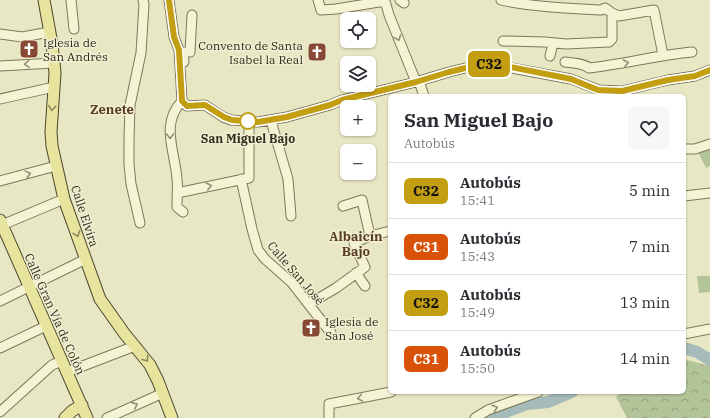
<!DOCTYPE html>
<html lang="es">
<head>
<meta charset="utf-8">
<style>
	:root { --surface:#fff; --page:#f7f7f7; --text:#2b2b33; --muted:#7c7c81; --line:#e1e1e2 }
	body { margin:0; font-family:"IBM Plex Serif",serif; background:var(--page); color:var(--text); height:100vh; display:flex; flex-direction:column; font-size:15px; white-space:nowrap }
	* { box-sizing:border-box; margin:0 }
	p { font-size:13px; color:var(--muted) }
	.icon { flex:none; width:22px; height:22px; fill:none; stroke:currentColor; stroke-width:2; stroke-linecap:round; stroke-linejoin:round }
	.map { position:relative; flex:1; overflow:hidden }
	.sheet { position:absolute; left:388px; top:94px; width:298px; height:300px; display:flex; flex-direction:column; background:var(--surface); border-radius:6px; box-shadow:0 1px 3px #0004 }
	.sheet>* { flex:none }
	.badge { padding:0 8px; border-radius:6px; font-size:14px; line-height:26px }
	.controls { position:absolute; left:340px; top:12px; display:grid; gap:8px }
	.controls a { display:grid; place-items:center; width:36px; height:36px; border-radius:6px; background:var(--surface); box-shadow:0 1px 3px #0004; font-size:20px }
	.map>.badge { position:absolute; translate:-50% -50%; box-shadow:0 0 0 2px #fff }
	.round { display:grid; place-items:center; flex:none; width:42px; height:42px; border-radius:6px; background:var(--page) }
	.summary { display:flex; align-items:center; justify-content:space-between; height:68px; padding:0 16px }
	h1 { font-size:19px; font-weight:700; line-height:30px }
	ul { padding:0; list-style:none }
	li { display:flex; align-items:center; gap:12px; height:56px; padding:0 16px; border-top:1px solid var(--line) }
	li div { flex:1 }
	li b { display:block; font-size:15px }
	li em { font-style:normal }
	li .badge { min-width:44px; font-weight:700; text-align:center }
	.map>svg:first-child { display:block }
	.forest { fill:url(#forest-crowns) }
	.garden { fill:#b3c498 }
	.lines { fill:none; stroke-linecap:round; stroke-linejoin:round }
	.river { stroke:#a4bbba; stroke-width:12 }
	.minor-casing { stroke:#7f785c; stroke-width:11 }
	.major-casing { stroke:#4d4630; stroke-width:13 }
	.minor { stroke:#f4f3d4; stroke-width:9 }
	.major { stroke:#e7e49e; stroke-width:11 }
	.oneway { stroke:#929079 }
	.oneway2 { stroke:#8c885e }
	.line-casing { stroke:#fff; stroke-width:9 }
	.line { stroke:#c39e11; stroke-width:6 }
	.stop-dot { fill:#fff; stroke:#c39e11; stroke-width:2 }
	.labels { text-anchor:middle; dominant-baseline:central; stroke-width:3; stroke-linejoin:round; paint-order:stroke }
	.poi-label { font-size:12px; fill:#312c1e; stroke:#f0efd1; text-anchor:start }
	.stop-label { font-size:12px; font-weight:bold; fill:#312c1e; stroke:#f0efd1 }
	.street-label { font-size:12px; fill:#312c1e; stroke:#f0efd1 }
	.neighbourhood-label { font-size:13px; font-weight:bold; fill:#583c23; stroke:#f0efd1 }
</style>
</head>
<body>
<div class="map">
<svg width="710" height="418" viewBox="0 0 710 418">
	<defs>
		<pattern id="forest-crowns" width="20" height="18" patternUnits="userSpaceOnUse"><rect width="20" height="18" fill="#b3c498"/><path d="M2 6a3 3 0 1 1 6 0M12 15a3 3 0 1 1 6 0" fill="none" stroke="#929f7b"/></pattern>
	</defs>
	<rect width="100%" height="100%" fill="#e8e7c3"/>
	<path class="forest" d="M684 359 710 366V418H627L616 397 622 392H684Z"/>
	<path class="garden" d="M710 146V166L706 168 697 150Z
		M697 276H710V292L699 293Z"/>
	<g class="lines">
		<path class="river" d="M684 348 697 352 710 360
			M490 418 527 404 548 402 572 392"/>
		<defs>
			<path id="minor" d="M71 0 74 29
				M169 0 174 37 179 50 182 101 187 106 205 105 223 117 231 120 258 122 287 117 330 105 342 100 416 82 449 72 482 64 495 65 571 79 599 90 622 91 668 80 695 76 710 70
				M318 0 321 10 336 9 385 1
				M400 0 404 3
				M501 0C533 7 567 8 601 10L605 8 612 13V39L609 42 566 44 545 42 503 41
				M385 1 389 15 416 82
				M612 13 619 16 654 10 663 55
				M0 34 22 37 50 32
				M550 56 553 43
				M184 62 183 52H190L192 15
				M565 62C573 63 583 63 589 68
				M0 66 54 63
				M589 68C624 64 658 55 692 52
				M419 81 424 96
				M0 99 54 87
				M182 101C160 124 175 151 177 179 178 188 177 198 177 207L183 212
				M271 121 288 179 291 216
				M684 149H695L710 144
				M241 179 252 229 258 250 265 259 292 283 331 333
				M0 181 56 166
				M177 193 249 178V121
				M684 196 710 193
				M343 206 362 200 370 236
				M140 223 131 184 129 164V139L130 105 141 53 144 4 143 0
				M2 225 64 199
				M356 273 365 286
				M0 301 86 259
				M309 304 336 288 365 267 354 243 370 236 390 231
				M684 334 710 329
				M0 348 46 326
				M67 372 135 346
				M0 412 52 365 62 361
				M107 418 163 393
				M329 418V404L391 392
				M475 418 488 410 538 392"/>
			<path id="major" d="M44 0 52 44 55 73 51 132 52 146 64 199 100 299 124 333 150 365 158 381 172 418
				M0 220 87 418
				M65 418 72 411 82 405"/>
		</defs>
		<use href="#minor" class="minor-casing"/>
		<use href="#major" class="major-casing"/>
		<use href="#minor" class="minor"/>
		<use href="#major" class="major"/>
	</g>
	<defs><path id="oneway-chevron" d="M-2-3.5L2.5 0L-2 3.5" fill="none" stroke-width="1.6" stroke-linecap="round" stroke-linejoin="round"/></defs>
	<g class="oneway">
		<use href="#oneway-chevron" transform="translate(398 38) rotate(69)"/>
		<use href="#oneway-chevron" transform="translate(626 63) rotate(-11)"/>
		<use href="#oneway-chevron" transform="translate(27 64) rotate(177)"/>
		<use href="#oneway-chevron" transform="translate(170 136) rotate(89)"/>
		<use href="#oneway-chevron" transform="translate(28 174) rotate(-15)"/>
		<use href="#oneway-chevron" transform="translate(209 186) rotate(-13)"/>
		<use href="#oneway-chevron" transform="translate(360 398) rotate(170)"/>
		<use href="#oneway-chevron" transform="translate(135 405) rotate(-24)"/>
		<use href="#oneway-chevron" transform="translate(495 408) rotate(-18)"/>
	</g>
	<g class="oneway2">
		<use href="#oneway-chevron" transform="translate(52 108) rotate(96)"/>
		<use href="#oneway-chevron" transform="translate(77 234) rotate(70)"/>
		<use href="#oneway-chevron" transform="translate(146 359) rotate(52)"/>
	</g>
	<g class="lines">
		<defs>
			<path id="line" d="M169 0 174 37 179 50 182 101 187 106 205 105 224 117 232 120 258 122 287 117 330 105 342 100 416 82 449 72 482 64H495L571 79 598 90 622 91 668 80 695 76 710 70"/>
		</defs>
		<use href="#line" class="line-casing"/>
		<use href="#line" class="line"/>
	</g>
	<defs>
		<symbol id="church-square" viewBox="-11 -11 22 22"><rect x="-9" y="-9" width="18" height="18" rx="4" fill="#874933" stroke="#f0efd1"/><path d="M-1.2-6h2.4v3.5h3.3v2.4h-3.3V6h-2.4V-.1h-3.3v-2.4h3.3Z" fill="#fff"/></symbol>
	</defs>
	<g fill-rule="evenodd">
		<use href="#church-square" x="18" y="38" width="22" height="22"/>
		<use href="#church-square" x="306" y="41" width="22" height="22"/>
		<use href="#church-square" x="300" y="317" width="22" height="22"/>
	</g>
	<circle class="stop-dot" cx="248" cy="121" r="8"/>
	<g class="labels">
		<g class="poi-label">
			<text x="43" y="42">Iglesia de<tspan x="43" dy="14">San Andrés</tspan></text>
			<text x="303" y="45" text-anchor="end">Convento de Santa<tspan x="303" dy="14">Isabel la Real</tspan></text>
			<text x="325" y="321">Iglesia de<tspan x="325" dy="14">San José</tspan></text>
		</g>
		<g class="stop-label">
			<text x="248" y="138">San Miguel Bajo</text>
		</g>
		<g class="street-label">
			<text transform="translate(85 216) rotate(72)">Calle Elvira</text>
			<text transform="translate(296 273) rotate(49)">Calle San José</text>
			<text transform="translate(55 314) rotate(66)">Calle Gran Vía de Colón</text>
		</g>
		<g class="neighbourhood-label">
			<text x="112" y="109">Zenete</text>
			<text x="356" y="236">Albaicín<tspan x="356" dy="15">Bajo</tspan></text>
		</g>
	</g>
</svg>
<div class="controls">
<a><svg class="icon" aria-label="locate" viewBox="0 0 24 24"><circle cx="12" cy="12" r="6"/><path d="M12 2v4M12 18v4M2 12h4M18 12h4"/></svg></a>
<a><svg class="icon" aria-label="layers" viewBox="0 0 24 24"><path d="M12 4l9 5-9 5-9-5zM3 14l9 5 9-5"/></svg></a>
<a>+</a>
<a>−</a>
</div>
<b class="badge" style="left:489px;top:64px;background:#c39e11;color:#111">C32</b>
<section class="sheet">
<div class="summary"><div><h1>San Miguel Bajo</h1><p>Autobús</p></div><a class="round"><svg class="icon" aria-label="heart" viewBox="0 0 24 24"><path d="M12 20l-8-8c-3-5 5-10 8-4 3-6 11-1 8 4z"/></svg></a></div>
<ul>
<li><span class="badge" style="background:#c39e11;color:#111">C32</span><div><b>Autobús</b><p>15:41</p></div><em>5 min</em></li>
<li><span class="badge" style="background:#d85208;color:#fff">C31</span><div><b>Autobús</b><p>15:43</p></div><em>7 min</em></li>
<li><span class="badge" style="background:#c39e11;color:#111">C32</span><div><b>Autobús</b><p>15:49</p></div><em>13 min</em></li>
<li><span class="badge" style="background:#d85208;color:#fff">C31</span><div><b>Autobús</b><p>15:50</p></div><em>14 min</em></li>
</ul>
</section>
</div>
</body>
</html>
